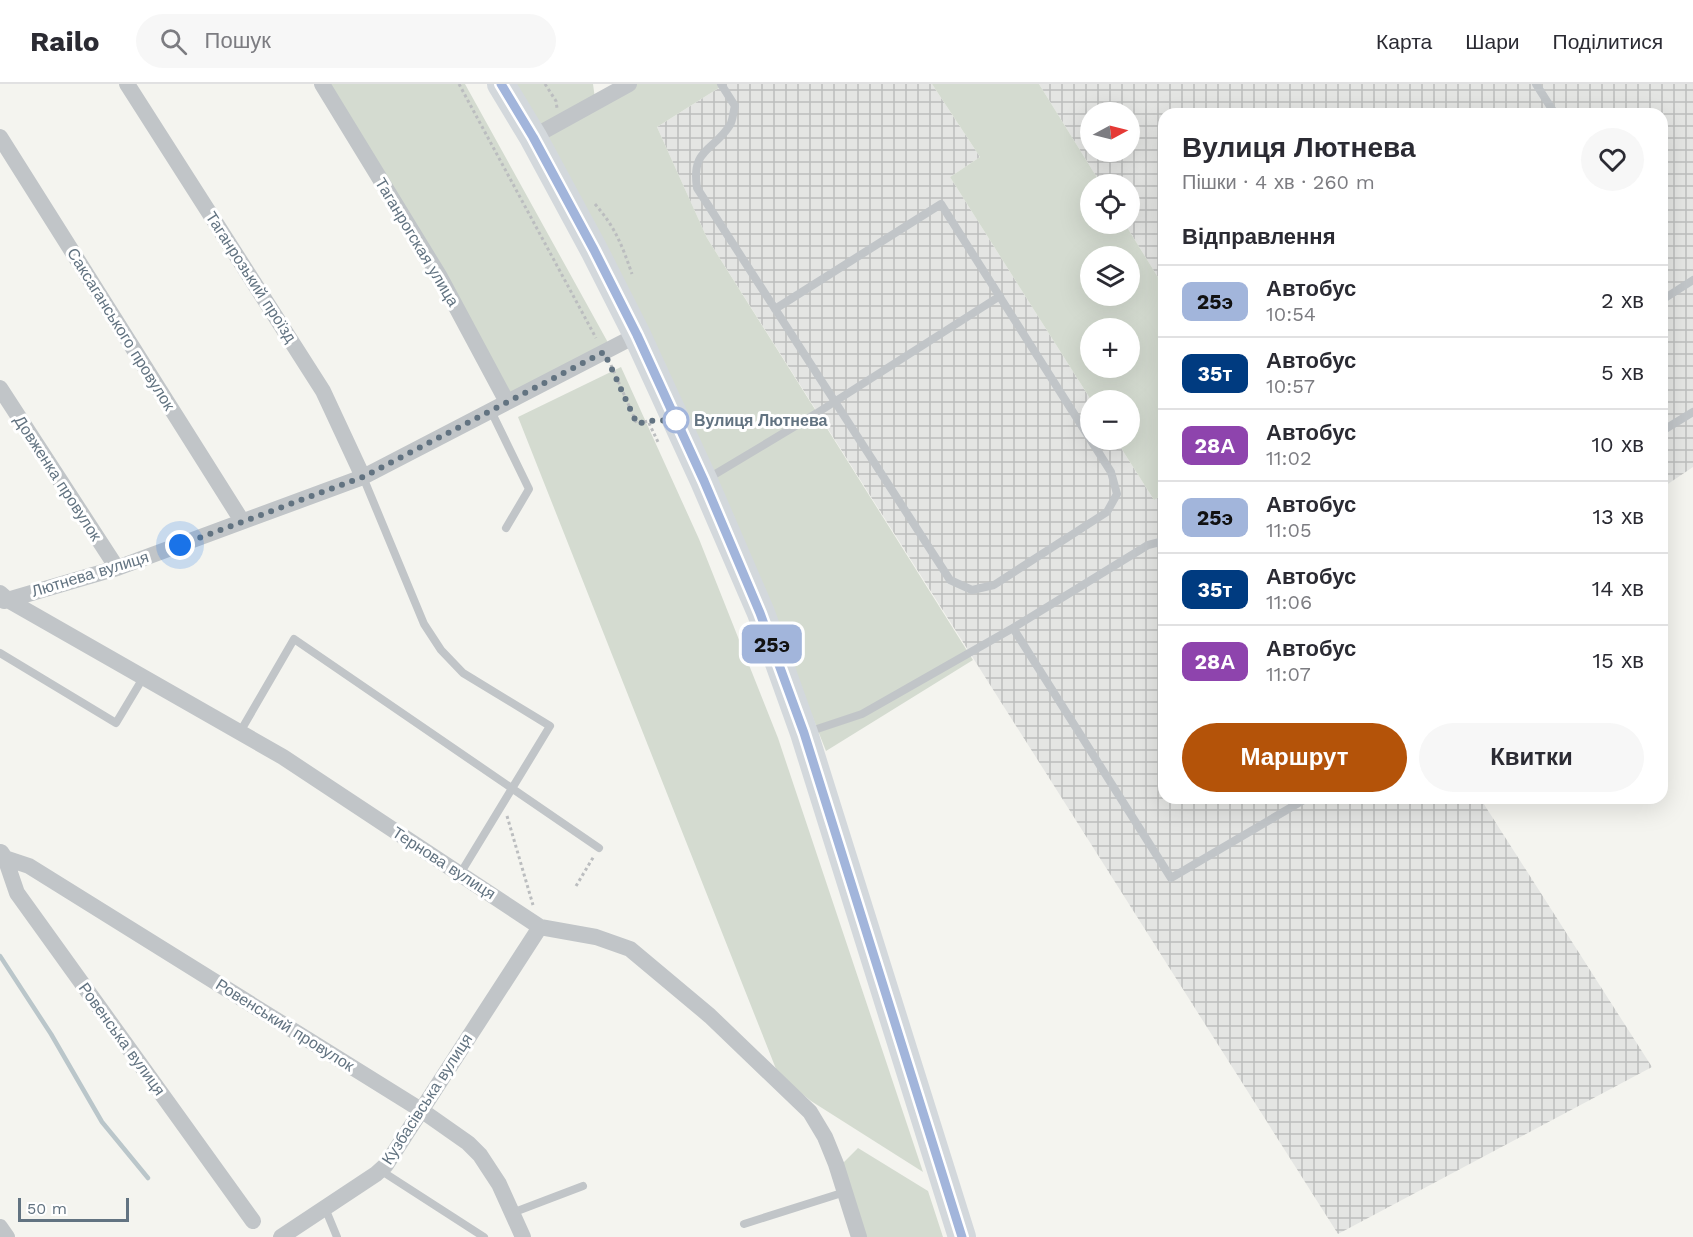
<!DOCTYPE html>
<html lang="uk">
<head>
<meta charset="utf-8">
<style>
	:root { --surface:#fff; --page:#f7f7f7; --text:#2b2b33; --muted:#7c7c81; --line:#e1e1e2; --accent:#b45309 }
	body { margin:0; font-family:"Work Sans",sans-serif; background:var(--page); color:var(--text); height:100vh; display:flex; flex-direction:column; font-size:22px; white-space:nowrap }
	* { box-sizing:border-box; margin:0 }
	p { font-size:20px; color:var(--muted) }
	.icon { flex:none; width:33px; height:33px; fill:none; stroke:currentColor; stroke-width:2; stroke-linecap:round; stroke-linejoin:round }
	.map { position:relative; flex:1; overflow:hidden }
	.drawer { position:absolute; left:1158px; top:24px; width:510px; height:696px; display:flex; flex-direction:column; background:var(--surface); border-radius:18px; box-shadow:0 6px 24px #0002 }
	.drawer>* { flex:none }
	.badge { padding:0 12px; border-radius:9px; font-size:21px; line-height:39px }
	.needle { width:39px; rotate:83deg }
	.controls { position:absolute; left:1080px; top:18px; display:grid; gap:12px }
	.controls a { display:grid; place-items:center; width:60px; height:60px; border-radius:50%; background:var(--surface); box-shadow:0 6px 24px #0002; font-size:30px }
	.scale { position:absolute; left:18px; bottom:15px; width:111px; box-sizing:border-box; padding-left:6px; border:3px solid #627381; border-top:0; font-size:16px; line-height:21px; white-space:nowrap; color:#627381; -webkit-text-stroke:4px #fff; paint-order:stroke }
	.you { position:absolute; width:30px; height:30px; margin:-15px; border:4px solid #fff; border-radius:50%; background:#1a73e8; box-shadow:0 0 0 9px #1a73e833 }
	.map>.badge { position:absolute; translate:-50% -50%; box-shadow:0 0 0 3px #fff }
	h2 { padding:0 24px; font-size:22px; line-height:54px }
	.round { display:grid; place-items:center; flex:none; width:63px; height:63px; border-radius:32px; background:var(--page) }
	.headline { display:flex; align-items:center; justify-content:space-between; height:102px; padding:0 24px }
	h1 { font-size:28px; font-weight:700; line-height:45px }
	.cta { display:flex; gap:12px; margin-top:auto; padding:12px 24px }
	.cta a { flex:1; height:69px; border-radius:36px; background:var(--accent); color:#fff; font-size:24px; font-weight:700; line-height:69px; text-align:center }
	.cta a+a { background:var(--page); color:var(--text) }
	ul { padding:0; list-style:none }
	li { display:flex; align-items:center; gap:18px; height:72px; padding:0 24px; border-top:2px solid var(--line) }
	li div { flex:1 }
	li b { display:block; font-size:22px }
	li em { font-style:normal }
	li .badge { min-width:66px; font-weight:700; text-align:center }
	header { display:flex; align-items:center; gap:36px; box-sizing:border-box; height:84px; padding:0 30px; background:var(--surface); border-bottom:2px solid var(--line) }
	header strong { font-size:28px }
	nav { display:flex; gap:33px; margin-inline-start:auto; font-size:21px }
	.search { width:420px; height:54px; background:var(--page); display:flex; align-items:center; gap:15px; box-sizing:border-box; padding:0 21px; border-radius:33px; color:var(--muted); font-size:22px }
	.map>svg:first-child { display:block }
	.industrial { fill:url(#industrial-grid); fill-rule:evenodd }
	.green { fill:#d4dbd0; fill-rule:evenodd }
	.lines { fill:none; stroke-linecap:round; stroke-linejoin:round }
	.stream { stroke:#bac6ca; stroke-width:4.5 }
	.path { stroke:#bbbdbf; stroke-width:3; stroke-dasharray:3 3; stroke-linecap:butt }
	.lane { stroke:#c1c5c8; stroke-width:8 }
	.street { stroke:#c1c5c8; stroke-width:16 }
	.highway { stroke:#d3d8dc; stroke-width:28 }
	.line-casing { stroke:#fff; stroke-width:14 }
	.line { stroke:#a2b5db; stroke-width:9 }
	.walk { stroke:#627381; stroke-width:6; stroke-dasharray:0 10.8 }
	.stop-dot { fill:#fff; stroke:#a2b5db; stroke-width:3 }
	.labels { text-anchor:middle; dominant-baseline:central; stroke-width:6; stroke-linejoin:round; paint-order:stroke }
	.street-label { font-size:16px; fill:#627381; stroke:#fff }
	.stop-label { font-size:16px; font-weight:bold; fill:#627381; stroke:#fff; text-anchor:start }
</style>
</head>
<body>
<header>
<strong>Railo</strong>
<div class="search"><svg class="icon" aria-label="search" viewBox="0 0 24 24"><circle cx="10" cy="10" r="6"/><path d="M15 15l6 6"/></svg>Пошук</div>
<nav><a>Карта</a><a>Шари</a><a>Поділитися</a></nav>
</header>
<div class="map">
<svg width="1693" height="1153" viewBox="0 0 1693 1153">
	<defs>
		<pattern id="industrial-grid" width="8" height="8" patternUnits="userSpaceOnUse" patternTransform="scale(1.5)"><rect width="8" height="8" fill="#e4e5e3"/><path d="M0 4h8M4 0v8" fill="none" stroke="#bcbebd"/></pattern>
	</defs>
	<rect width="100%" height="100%" fill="#f4f4ef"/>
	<path class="industrial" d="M725 0H932L980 73 950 93 1091 316 1090 356H1116L1154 416 1164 410V714H1480L1652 983 1338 1150 707 154 657 43Z
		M1039 0H1693V383L1662 404V30H1164V203L1125 140H1130V100H1101ZM1090 28H1130V68H1090Z"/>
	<path class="green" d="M324 0H465L611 264 508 314Z
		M513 0H593L596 22 632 0H725L657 43 707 154 973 576 826 667 736 440Z
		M932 0H1039L1101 100H1090V140H1125L1164 203V410L1154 416 1116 356H1130V316H1091L950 93 980 73ZM1130 172V212H1090V172ZM1130 244V284H1090V244Z
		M621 283 699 455 778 654 923 1088 811 1017 778 990 518 333Z
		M858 1064 928 1107 943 1153H866L843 1079Z"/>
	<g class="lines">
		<path class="stream" d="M0 872 51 950 102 1038 148 1094"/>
		<path class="path" d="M459 0 596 254
			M545 0 556 17 557 24
			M595 120C615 143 622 161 632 190
			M611 281 637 340 648 337 658 358
			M507 732 533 821
			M576 802 594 772"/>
		<path class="lane" d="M721 0 735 22C733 28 733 36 730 41 713 68 691 64 697 104L950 496 972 506 994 501 1107 428 1117 410 1111 388 941 120 775 225
			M1536 0 1555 30
			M1662 216 1693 196
			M491 327 529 405 506 444
			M1662 347 1693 328
			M363 393 424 540 441 566 463 589 550 642 460 790
			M707 395 817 329 1000 212
			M1013 544 1171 794 1307 714
			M0 569 116 639 143 594
			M240 648 294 555 599 764
			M808 648 862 630 1013 544 1148 461 1164 457
			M380 1086 484 1153
			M325 1124 337 1153
			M512 1129 583 1102
			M744 1140 845 1108"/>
		<path class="street" d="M127 0 323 307 363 393
			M322 0 440 193 507 318
			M0 53 242 437
			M533 53 629 0
			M0 304 117 484
			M0 509 8 516 283 673 540 843 596 853 630 865 710 932 810 1028 825 1053 836 1080 859 1153
			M4 517 117 484 363 393 637 251
			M1 768 5 774 17 809 253 1137
			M5 774 29 782 421 1026 468 1059 480 1071 499 1100 523 1153
			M0 1143 7 1153
			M281 1153 376 1090 386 1081 540 843"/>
		<path class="highway" d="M501 0 533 53 594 166 637 251 704 397 761 529 804 649 962 1153"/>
	</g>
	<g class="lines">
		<defs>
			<path id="line" d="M501 0 533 53 594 166 637 251 704 397 760 529 804 649 962 1153"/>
		</defs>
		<use href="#line" class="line-casing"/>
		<use href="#line" class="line"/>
		<path class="walk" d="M180 461 363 393 604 268 637 340 648 337 676 336"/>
	</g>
	<circle class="stop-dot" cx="676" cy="336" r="12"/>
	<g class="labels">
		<g class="street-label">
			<text transform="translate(417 158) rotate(59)">Таганрогская улица</text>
			<text transform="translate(251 193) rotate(57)">Таганрозький проїзд</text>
			<text transform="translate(121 245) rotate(58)">Саксаганського провулок</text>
			<text transform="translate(58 394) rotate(57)">Довженка провулок</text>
			<text transform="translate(90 490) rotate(-17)">Лютнева вулиця</text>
			<text transform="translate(444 779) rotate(33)">Тернова вулиця</text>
			<text transform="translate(285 941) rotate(32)">Ровенський провулок</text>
			<text transform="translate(122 955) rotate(54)">Ровенська вулиця</text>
			<text transform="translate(427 1015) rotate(-57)">Кузбасівська вулиця</text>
		</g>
		<g class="stop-label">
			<text x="694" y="336">Вулиця Лютнева</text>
		</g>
	</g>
</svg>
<div class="controls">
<a><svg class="needle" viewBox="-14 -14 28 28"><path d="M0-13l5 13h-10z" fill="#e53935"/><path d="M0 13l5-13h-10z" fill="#7c7c81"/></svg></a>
<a><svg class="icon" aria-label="locate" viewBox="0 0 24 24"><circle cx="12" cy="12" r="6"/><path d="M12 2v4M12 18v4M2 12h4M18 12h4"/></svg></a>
<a><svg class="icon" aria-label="layers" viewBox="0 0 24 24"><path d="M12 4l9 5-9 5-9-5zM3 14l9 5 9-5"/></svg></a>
<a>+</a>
<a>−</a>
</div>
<div class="scale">50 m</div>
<div class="you" style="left:180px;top:461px"></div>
<b class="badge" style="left:772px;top:560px;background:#a2b5db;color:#111">25э</b>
<section class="drawer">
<div class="headline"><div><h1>Вулиця Лютнева</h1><p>Пішки · 4 хв · 260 m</p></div><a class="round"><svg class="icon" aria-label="heart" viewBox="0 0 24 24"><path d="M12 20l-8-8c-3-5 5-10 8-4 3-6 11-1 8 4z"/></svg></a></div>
<h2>Відправлення</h2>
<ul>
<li><span class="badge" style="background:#a2b5db;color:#111">25э</span><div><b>Автобус</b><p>10:54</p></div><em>2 хв</em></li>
<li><span class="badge" style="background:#003b80;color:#fff">35т</span><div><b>Автобус</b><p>10:57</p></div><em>5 хв</em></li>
<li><span class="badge" style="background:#8e44ad;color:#fff">28А</span><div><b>Автобус</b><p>11:02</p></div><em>10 хв</em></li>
<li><span class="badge" style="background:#a2b5db;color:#111">25э</span><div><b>Автобус</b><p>11:05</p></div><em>13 хв</em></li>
<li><span class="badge" style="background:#003b80;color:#fff">35т</span><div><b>Автобус</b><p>11:06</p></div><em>14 хв</em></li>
<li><span class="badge" style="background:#8e44ad;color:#fff">28А</span><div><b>Автобус</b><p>11:07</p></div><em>15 хв</em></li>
</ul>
<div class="cta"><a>Маршрут</a><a>Квитки</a></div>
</section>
</div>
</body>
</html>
